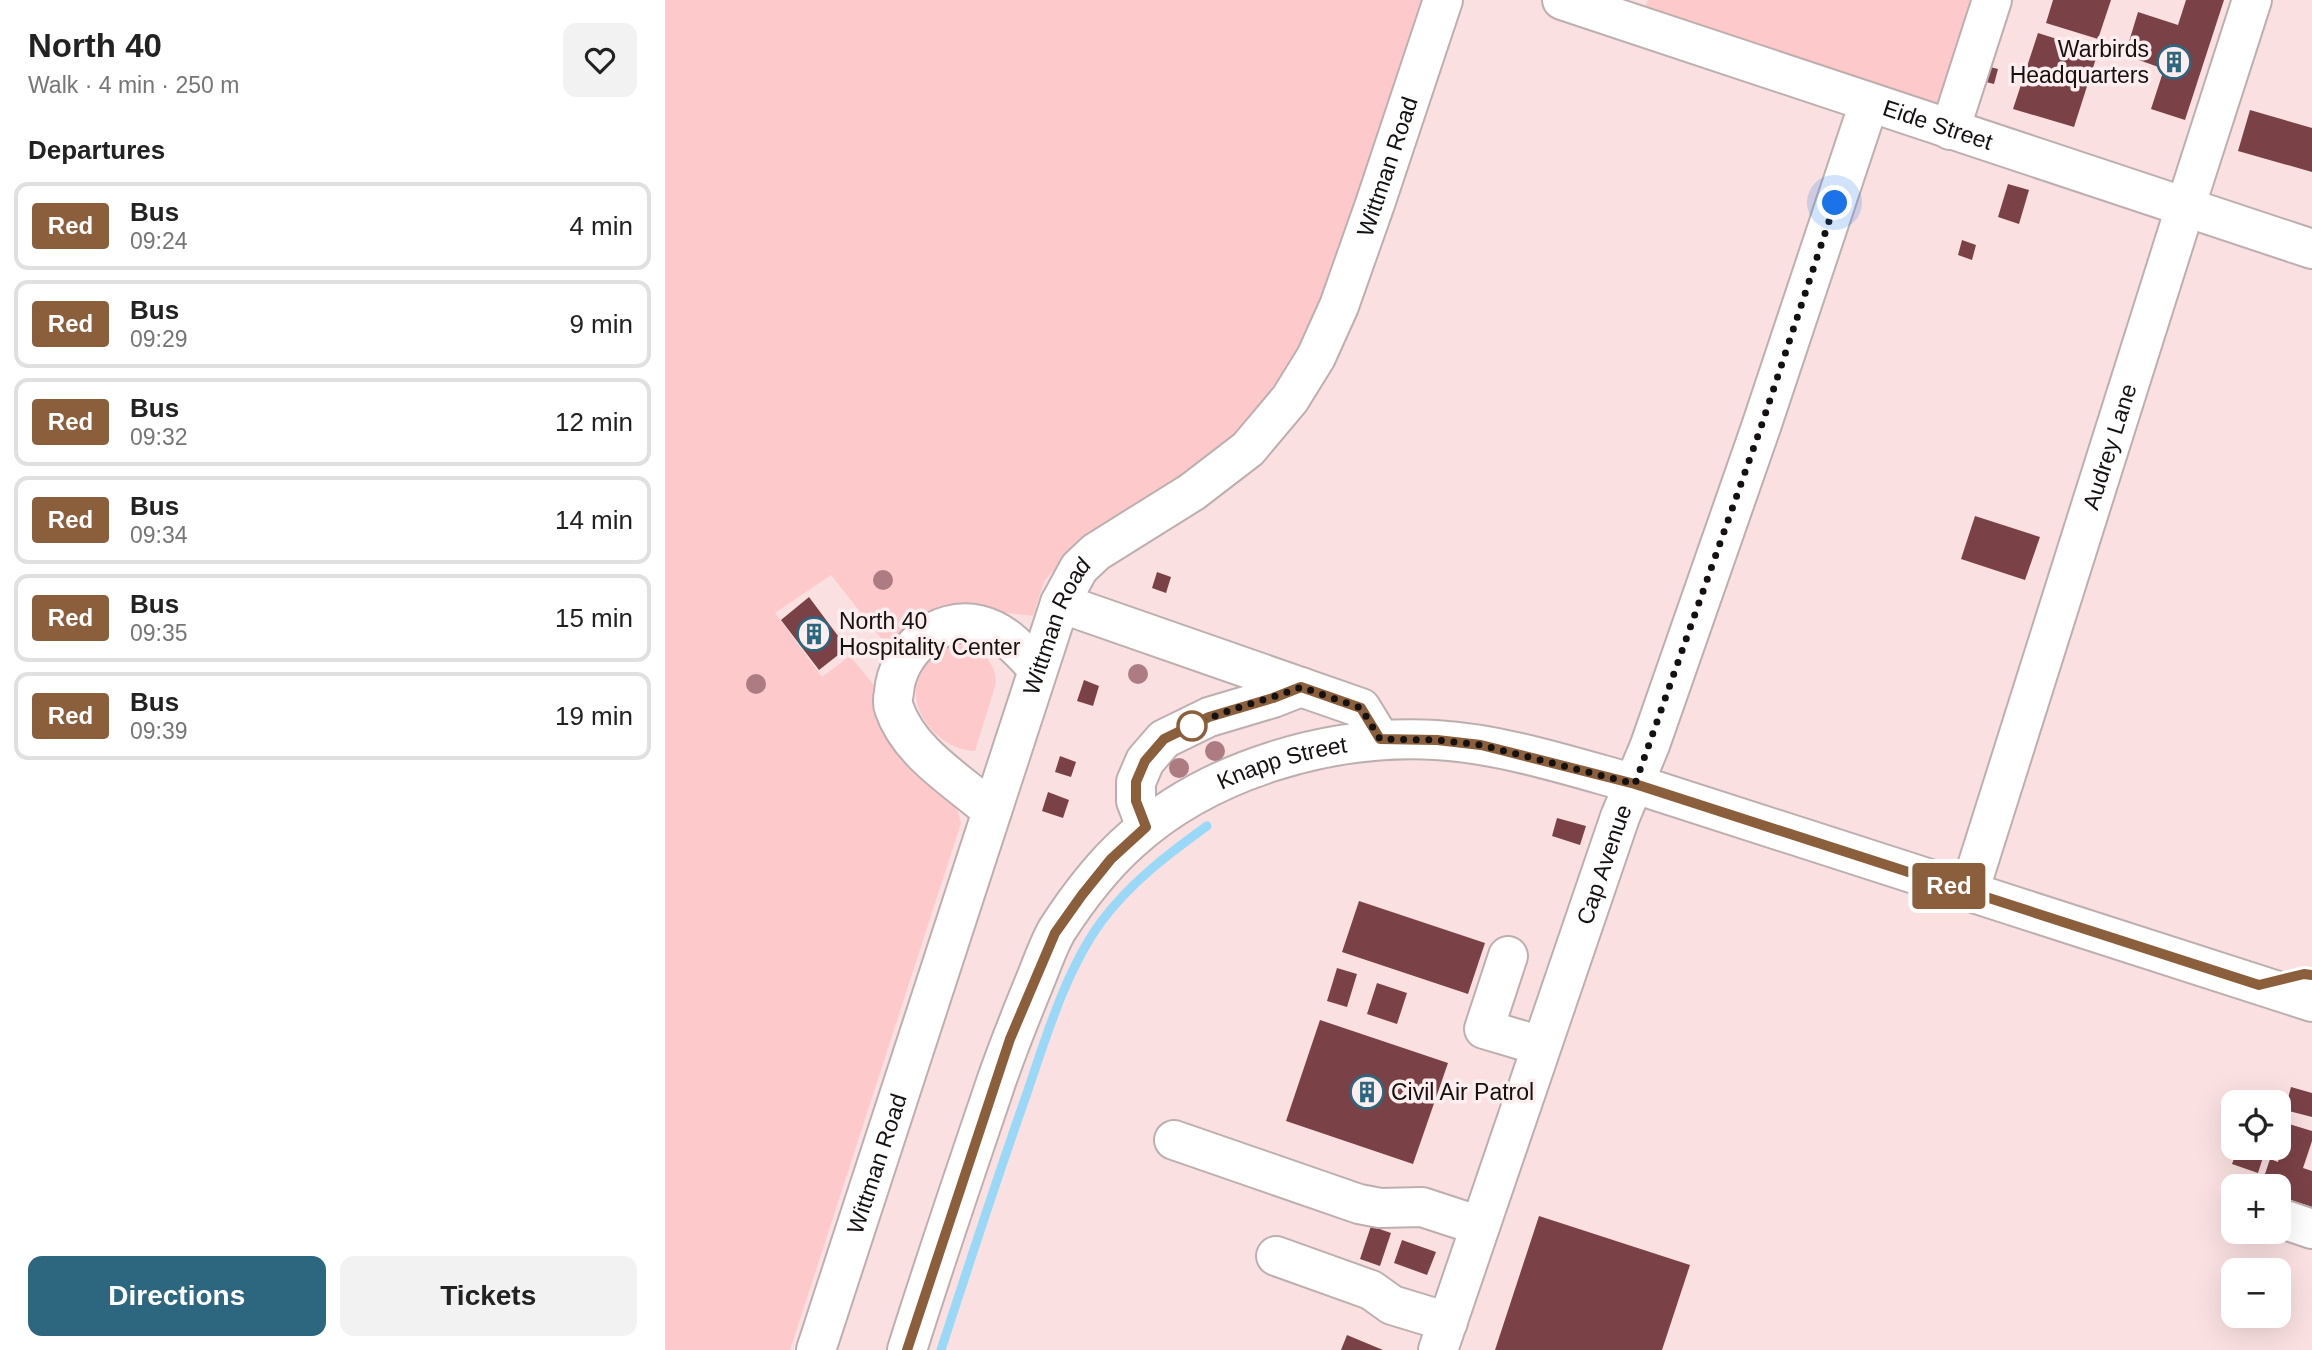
<!DOCTYPE html>
<html lang="en">
<head>
<meta charset="utf-8">
<style>
	:root { --surface:#fff; --page:#f2f2f2; --text:#222; --muted:#767676; --line:#e0e0e0; --accent:#2c667f }
	body { margin:0; font-family:Helvetica,sans-serif; background:var(--page); color:var(--text); height:100vh; display:flex; flex-direction:column; font-size:26px; white-space:nowrap }
	* { box-sizing:border-box; margin:0 }
	p { font-size:23px; color:var(--muted) }
	.icon { flex:none; width:38px; height:38px; fill:none; stroke:currentColor; stroke-width:2; stroke-linecap:round; stroke-linejoin:round }
	.map { position:relative; flex:1; overflow:hidden }
	.sheet { display:flex; flex-direction:column; background:var(--surface); width:665px }
	.sheet>* { flex:none }
	.badge { padding:0 14px; border-radius:5px; font-size:24px; line-height:46px }
	.buttons { position:absolute; left:1556px; top:1090px; display:grid; gap:14px }
	.buttons a { display:grid; place-items:center; width:70px; height:70px; border-radius:14px; background:var(--surface); box-shadow:0 7px 28px #0002; font-size:35px }
	.you { position:absolute; width:35px; height:35px; margin:-18px; border:5px solid #fff; border-radius:50%; background:#1a73e8; box-shadow:0 0 0 10px #1a73e833 }
	.map>.badge { position:absolute; translate:-50% -50%; box-shadow:0 0 0 4px #fff }
	h2 { padding:0 28px; font-size:26px; line-height:63px }
	.round { display:grid; place-items:center; flex:none; width:74px; height:74px; border-radius:14px; background:var(--page) }
	.summary { display:flex; align-items:center; justify-content:space-between; height:119px; padding:0 28px }
	h1 { font-size:33px; font-weight:800; line-height:52px }
	.primary-button { display:flex; gap:14px; margin-top:auto; padding:14px 28px }
	.primary-button a { flex:1; height:80px; border-radius:14px; background:var(--accent); color:#fff; font-size:28px; font-weight:800; line-height:80px; text-align:center }
	.primary-button a+a { background:var(--page); color:var(--text) }
	ul { padding:0; list-style:none }
	li { display:flex; align-items:center; gap:21px; height:88px; margin:0 14px 10px; padding:0 14px; border:4px solid var(--line); border-radius:14px }
	li div { flex:1 }
	li b { display:block; font-size:26px }
	li em { font-style:normal }
	li .badge { min-width:77px; font-weight:700; text-align:center }
	main { display:flex; flex:1; min-height:0 }
	.map>svg:first-child { display:block }
	.built { fill:#fae0e1; fill-rule:evenodd }
	.green { fill:#fec9cb }
	.lines { fill:none; stroke-linecap:round; stroke-linejoin:round }
	.stream { stroke:#99d9f7; stroke-width:9 }
	.building { fill:#7a4246 }
	.minor-casing { stroke:#beafaf; stroke-width:42 }
	.minor { stroke:#fff; stroke-width:38 }
	.tree { fill:#ad7c83 }
	.line-casing { stroke:#fff; stroke-width:16 }
	.line { stroke:#8b5e3c; stroke-width:10 }
	.walk { stroke:#161111; stroke-width:7; stroke-dasharray:0 12.6 }
	.stop-dot { fill:#fff; stroke:#8b5e3c; stroke-width:3.5 }
	.labels { text-anchor:middle; dominant-baseline:central; stroke-width:7; stroke-linejoin:round; paint-order:stroke }
	.poi-label { font-size:23px; fill:#161111; stroke:#ffeeef; text-anchor:start }
	.street-label { font-size:23px; fill:#161111; stroke:#ffeeef }
</style>
</head>
<body>
<main>
<section class="sheet">
<div class="summary"><div><h1>North 40</h1><p>Walk · 4 min · 250 m</p></div><a class="round"><svg class="icon" aria-label="heart" viewBox="0 0 24 24"><path d="M12 20l-8-8c-3-5 5-10 8-4 3-6 11-1 8 4z"/></svg></a></div>
<h2>Departures</h2>
<ul>
<li><span class="badge" style="background:#8b5e3c;color:#fff">Red</span><div><b>Bus</b><p>09:24</p></div><em>4 min</em></li>
<li><span class="badge" style="background:#8b5e3c;color:#fff">Red</span><div><b>Bus</b><p>09:29</p></div><em>9 min</em></li>
<li><span class="badge" style="background:#8b5e3c;color:#fff">Red</span><div><b>Bus</b><p>09:32</p></div><em>12 min</em></li>
<li><span class="badge" style="background:#8b5e3c;color:#fff">Red</span><div><b>Bus</b><p>09:34</p></div><em>14 min</em></li>
<li><span class="badge" style="background:#8b5e3c;color:#fff">Red</span><div><b>Bus</b><p>09:35</p></div><em>15 min</em></li>
<li><span class="badge" style="background:#8b5e3c;color:#fff">Red</span><div><b>Bus</b><p>09:39</p></div><em>19 min</em></li>
</ul>
<div class="primary-button"><a>Directions</a><a>Tickets</a></div>
</section>
<div class="map">
<svg width="1647" height="1350" viewBox="0 0 1647 1350">
	<rect width="100%" height="100%" fill="#ffeeef"/>
	<path class="built" d="M0 0H1647V1350H0ZM1568 1102H1614V1148H1568ZM1568 1186H1614V1232H1568ZM1568 1270H1614V1316H1568Z"/>
	<path class="green" d="M0 0H761L660 299 636 352 602 400 564 443 506 487 416 541 379 581 368 616 304 608 227 652 166 575 110 613 157 677 185 656 212 689 290 801 296 823 125 1350H0Z
		M983 0H1318L1288 94 1267 110 977 15Z
		M291 645C299 647 308 648 314 651 325 658 333 674 330 686L310 751C283 751 253 724 251 696 250 672 269 649 291 645Z"/>
	<g class="lines">
		<path class="stream" d="M276 1350C304 1264 332 1178 362 1093 381 1037 401 970 436 922 465 883 503 854 542 826"/>
	</g>
	<path class="building" d="M1388 0H1446L1433 39 1381 23Z
		M1521 0H1559L1520 120 1486 109 1499 69 1460 55 1473 12 1513 25Z
		M1373 33 1433 52 1409 127 1348 109Z
		M1317 65 1333 69 1329 84 1313 80Z
		M1585 110 1647 128V172L1573 151Z
		M1343 184 1364 190 1354 224 1333 217Z
		M1297 240 1311 245 1307 260 1293 255Z
		M1310 516 1375 537 1360 580 1296 559Z
		M492 572 506 577 501 593 487 588Z
		M144 597 182 648 154 670 116 620Z
		M419 680 434 686 428 706 412 701Z
		M395 756 411 762 406 777 390 772Z
		M383 792 404 800 398 818 377 811Z
		M892 818 921 826 915 845 887 836Z
		M694 901 820 943 803 994 677 952Z
		M672 968 692 974 682 1007 662 1001Z
		M712 983 742 993 732 1024 702 1014Z
		M655 1020 783 1063 748 1164 621 1121Z
		M1626 1087 1647 1093V1117L1620 1110Z
		M1624 1124 1647 1131V1141L1638 1168 1647 1171V1207L1614 1196V1186H1596L1605 1159 1613 1162Z
		M1573 1148H1601L1593 1173 1567 1164Z
		M874 1216 1025 1265 997 1350H830Z
		M706 1226 726 1233 715 1266 695 1259Z
		M737 1240 771 1252 762 1275 729 1263Z
		M682 1335 718 1350H676Z"/>
	<g class="lines">
		<defs>
			<g id="minor">
				<path id="s1" d="M897 0 1647 249"/>
				<path d="M1285 130 1327 0"/>
				<path d="M395 603 696 708 715 739"/>
				<path d="M327 811C293 781 244 753 229 708 227 703 228 697 229 692 232 652 272 615 314 625 340 631 356 651 373 669"/>
				<path d="M481 827 471 801V782L480 761 499 739 544 717 608 698 636 687"/>
				<path id="s2" d="M1304 892 1520 208 1587 0"/>
				<path d="M843 956 819 1029 876 1046"/>
				<path d="M509 1140 694 1204 715 1208 757 1207 815 1226"/>
				<path d="M1614 1218 1647 1229"/>
				<path d="M611 1256 706 1290 727 1305 783 1322"/>
				<path id="s3" d="M151 1350 395 603 414 568 431 552 527 492 583 449 625 399 651 357 674 306 710 204 778 0"/>
				<path id="s4" d="M242 1350C269 1264 298 1179 327 1094 340 1054 356 1015 372 976 378 961 384 944 392 930 412 899 437 866 465 841 544 769 666 734 771 740 838 744 905 766 970 784L1647 1002"/>
				<path id="s5" d="M773 1350 955 817 985 745 1096 427 1204 103"/>
			</g>
		</defs>
		<use href="#minor" class="minor-casing"/>
		<use href="#minor" class="minor"/>
	</g>
	<g class="tree">
		<circle cx="218" cy="580" r="10"/>
		<circle cx="473" cy="674" r="10"/>
		<circle cx="91" cy="684" r="10"/>
		<circle cx="550" cy="751" r="10"/>
		<circle cx="514" cy="768" r="10"/>
	</g>
	<g class="lines">
		<defs>
			<path id="line" d="M242 1350 345 1039 390 933 417 895 446 859 481 827 471 801V782L480 761 499 739 544 717 608 698 636 687 696 708 715 739 772 740 816 745 970 784 1594 985 1639 974 1647 975"/>
		</defs>
		<use href="#line" class="line-casing"/>
		<use href="#line" class="line"/>
		<path class="walk" d="M527 726C561 709 600 701 636 687L696 708 715 739 772 740 816 745 970 784 1096 427 1170 203"/>
	</g>
	<defs>
		<symbol id="building-ring" viewBox="-11 -11 22 22"><circle r="9.5" fill="#ffeeef" stroke="#2c667f" stroke-width="1.5"/><path d="M-4-6H4V6H1V3H-1V6H-4ZM-2.5-4.3h1.7v1.8h-1.7ZM.8-4.3h1.7v1.8H.8ZM-2.5-1h1.7V.8h-1.7ZM.8-1h1.7V.8H.8Z" fill="#2c667f"/></symbol>
	</defs>
	<g fill-rule="evenodd">
		<use href="#building-ring" x="1490" y="43" width="38" height="38"/>
		<use href="#building-ring" x="130" y="615" width="38" height="38"/>
		<use href="#building-ring" x="683" y="1073" width="38" height="38"/>
	</g>
	<circle class="stop-dot" cx="527" cy="726" r="14"/>
	<g class="labels">
		<g class="poi-label">
			<text x="1484" y="49" text-anchor="end">Warbirds<tspan x="1484" dy="26">Headquarters</tspan></text>
			<text x="174" y="621">North 40<tspan x="174" dy="26">Hospitality Center</tspan></text>
			<text x="726" y="1092">Civil Air Patrol</text>
		</g>
		<g class="street-label">
			<text stroke="none"><textPath href="#s1" startOffset="396">Eide Street</textPath></text>
			<text stroke="none"><textPath href="#s3" startOffset="1351">Wittman Road</textPath></text>
			<text stroke="none"><textPath href="#s2" startOffset="467">Audrey Lane</textPath></text>
			<text stroke="none"><textPath href="#s3" startOffset="763">Wittman Road</textPath></text>
			<text stroke="none"><textPath href="#s4" startOffset="735">Knapp Street</textPath></text>
			<text stroke="none"><textPath href="#s5" startOffset="513">Cap Avenue</textPath></text>
			<text stroke="none"><textPath href="#s3" startOffset="196">Wittman Road</textPath></text>
		</g>
	</g>
</svg>
<div class="buttons">
<a><svg class="icon" aria-label="locate" viewBox="0 0 24 24"><circle cx="12" cy="12" r="6"/><path d="M12 2v4M12 18v4M2 12h4M18 12h4"/></svg></a>
<a>+</a>
<a>−</a>
</div>
<div class="you" style="left:1170px;top:203px"></div>
<b class="badge" style="left:1284px;top:886px;background:#8b5e3c;color:#fff">Red</b>
</div>
</main>
</body>
</html>
